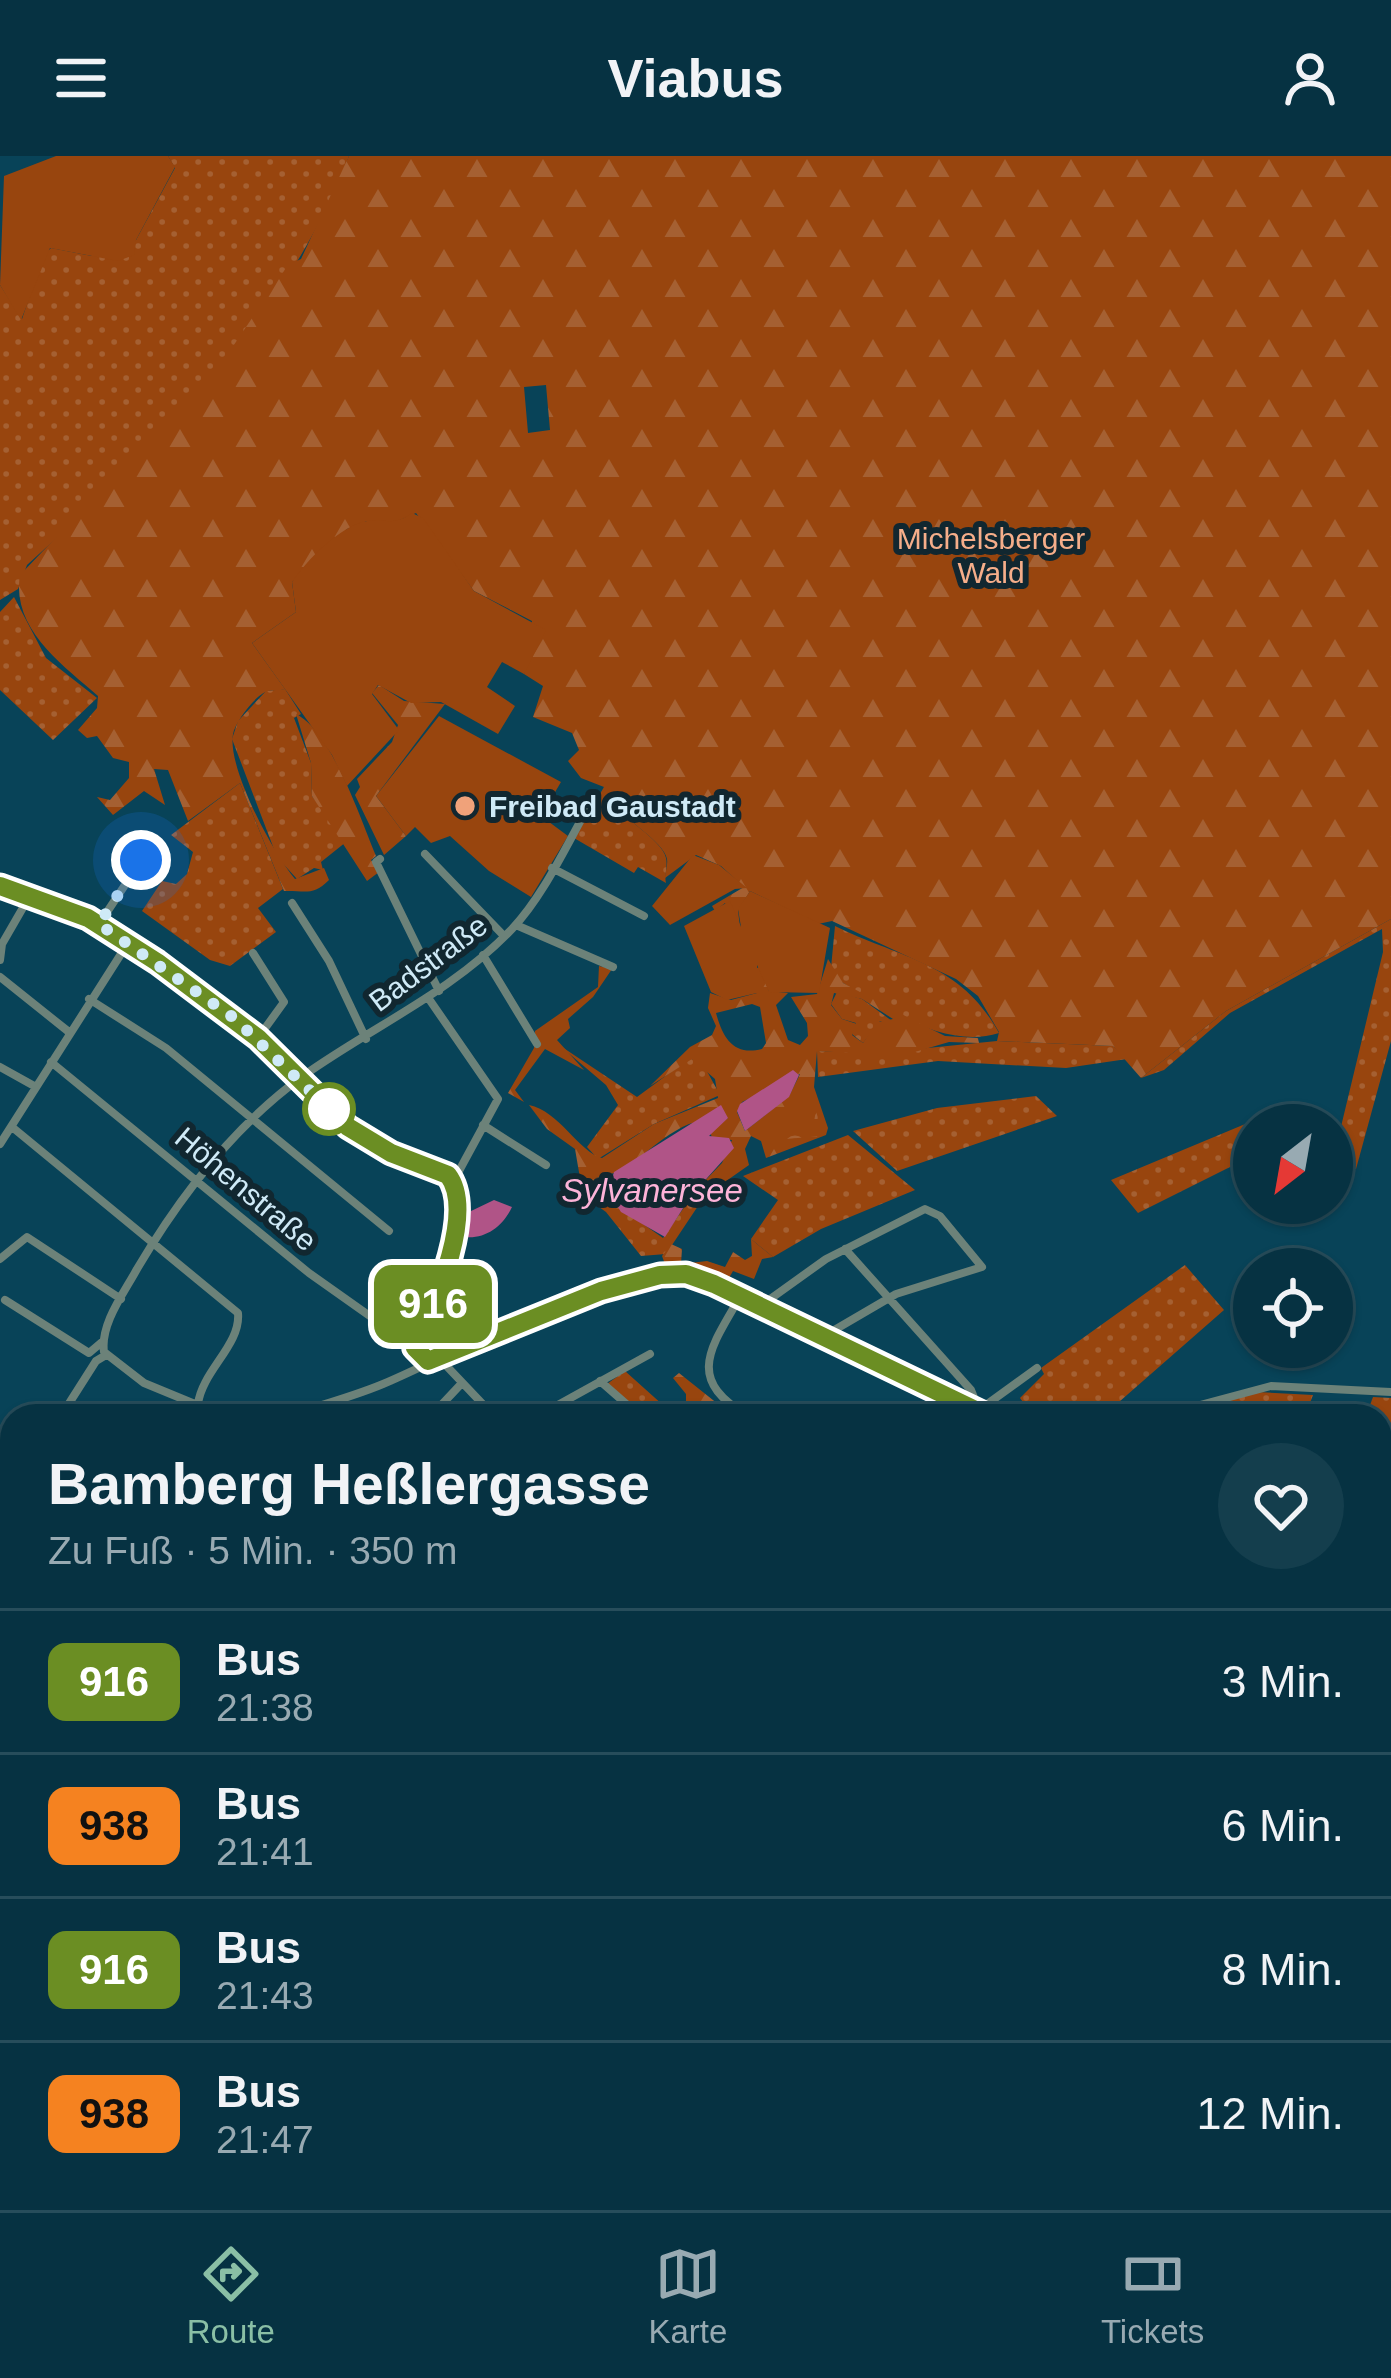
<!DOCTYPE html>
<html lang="de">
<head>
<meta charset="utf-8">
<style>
	:root { --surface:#063242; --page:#143e4d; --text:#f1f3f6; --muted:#98aab2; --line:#274d5b; --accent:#8abfa5 }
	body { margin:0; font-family:Helvetica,sans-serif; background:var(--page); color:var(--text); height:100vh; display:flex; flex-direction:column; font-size:45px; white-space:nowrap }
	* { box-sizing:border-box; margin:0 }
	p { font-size:39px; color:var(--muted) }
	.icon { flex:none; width:66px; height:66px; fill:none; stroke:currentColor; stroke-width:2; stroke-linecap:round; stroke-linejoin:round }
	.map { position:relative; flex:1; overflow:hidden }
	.drawer { position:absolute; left:0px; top:1248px; width:1392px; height:807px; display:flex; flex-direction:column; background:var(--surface); border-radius:36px 36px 0 0; box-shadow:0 3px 9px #0004,0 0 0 3px var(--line) }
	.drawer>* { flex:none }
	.badge { padding:0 24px; border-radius:18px; font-size:42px; line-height:78px }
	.needle { width:78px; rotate:211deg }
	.buttons { position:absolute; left:1233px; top:948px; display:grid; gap:24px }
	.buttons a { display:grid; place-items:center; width:120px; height:120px; border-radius:50%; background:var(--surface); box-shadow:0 3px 9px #0004,0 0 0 3px var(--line); font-size:60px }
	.you { position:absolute; width:60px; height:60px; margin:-30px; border:9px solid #fff; border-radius:50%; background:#1a73e8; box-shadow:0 0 0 18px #1a73e833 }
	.map>.badge { position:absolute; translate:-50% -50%; box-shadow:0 0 0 6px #fff }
	.round { display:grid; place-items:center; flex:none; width:126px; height:126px; border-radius:63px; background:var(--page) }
	.head { display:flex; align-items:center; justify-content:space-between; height:204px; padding:0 48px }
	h1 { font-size:57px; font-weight:700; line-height:90px }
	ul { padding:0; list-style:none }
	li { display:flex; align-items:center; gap:36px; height:144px; padding:0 48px; border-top:3px solid var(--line) }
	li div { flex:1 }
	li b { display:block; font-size:45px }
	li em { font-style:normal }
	li .badge { min-width:132px; font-weight:700; text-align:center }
	header { display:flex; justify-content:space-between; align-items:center; height:156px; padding:0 48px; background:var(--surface); font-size:54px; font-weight:700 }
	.dock { display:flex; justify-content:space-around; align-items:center; height:168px; border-top:3px solid var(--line); background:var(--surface); font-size:33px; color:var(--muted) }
	.dock a { display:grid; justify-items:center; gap:6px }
	.dock .on { color:var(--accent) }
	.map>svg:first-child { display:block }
	.grass { fill:url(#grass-dots) }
	.forest { fill:url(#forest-firs); fill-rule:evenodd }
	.park { fill:url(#park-crowns) }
	.garden { fill:#98450e }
	.water { fill:#b05487 }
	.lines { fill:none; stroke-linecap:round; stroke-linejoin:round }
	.stream { stroke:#b05487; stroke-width:3 }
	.street { stroke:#6c8279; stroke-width:8 }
	.secondary { stroke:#85a99a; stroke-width:10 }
	.line-casing { stroke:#fff; stroke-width:27 }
	.line { stroke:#6b8e23; stroke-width:18 }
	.walk { stroke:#cfeaf7; stroke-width:12; stroke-dasharray:0 21.6 }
	.poi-dot { fill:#f0a27a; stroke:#112730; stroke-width:4.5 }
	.stop-dot { fill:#fff; stroke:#6b8e23; stroke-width:6 }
	.labels { text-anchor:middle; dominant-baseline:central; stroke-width:12; stroke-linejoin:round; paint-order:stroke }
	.park-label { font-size:30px; fill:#f6ae8a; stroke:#112730 }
	.poi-label { font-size:30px; font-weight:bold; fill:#cfeaf7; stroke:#112730; text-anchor:start }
	.street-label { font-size:30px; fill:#cfeaf7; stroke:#112730 }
	.water-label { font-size:33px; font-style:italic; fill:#fdb3d8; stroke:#112730 }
</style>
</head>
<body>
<header><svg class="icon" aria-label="menu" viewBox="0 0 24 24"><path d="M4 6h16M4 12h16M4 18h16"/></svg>Viabus<svg class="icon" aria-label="person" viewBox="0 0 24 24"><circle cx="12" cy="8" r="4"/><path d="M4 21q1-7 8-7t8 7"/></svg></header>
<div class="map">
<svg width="1391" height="2054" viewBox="0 0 1391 2054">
	<defs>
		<pattern id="grass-dots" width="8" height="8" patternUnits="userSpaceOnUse" patternTransform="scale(3)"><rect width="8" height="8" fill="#98450e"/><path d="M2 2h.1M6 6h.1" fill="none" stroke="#a56032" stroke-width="1.8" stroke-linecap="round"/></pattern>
		<pattern id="forest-firs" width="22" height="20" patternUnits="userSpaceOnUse" patternTransform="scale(3)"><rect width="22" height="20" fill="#98450e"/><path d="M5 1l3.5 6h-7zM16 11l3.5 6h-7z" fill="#a56032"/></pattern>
		<pattern id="park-crowns" width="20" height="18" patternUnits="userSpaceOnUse" patternTransform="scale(3)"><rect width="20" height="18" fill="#98450e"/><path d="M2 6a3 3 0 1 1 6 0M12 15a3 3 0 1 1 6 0" fill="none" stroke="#a56032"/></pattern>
	</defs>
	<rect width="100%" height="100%" fill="#084358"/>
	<path class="grass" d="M168 0H349C289 160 152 296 27 409L18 433 0 444V129L22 163 43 100 51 92 92 100 136 84 175 12Z
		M14 441 46 502 97 542 53 584 0 534V456Z
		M285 533 301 558 294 562 311 607 312 640 346 686 321 706 323 714 314 712 297 723 277 701 232 583 238 565 266 535Z
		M240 627 283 733 258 752 276 776 230 810 210 804 142 755 162 725 176 728 187 718 193 696 171 679Z
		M604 631V640C618 659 663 684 666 702 668 710 664 721 666 727L638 711 634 717 574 682Z
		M1391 763V885L1356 1013 1333 1004 1383 796 1382 773 1230 857 1164 914 1141 922 1226 855Z
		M835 770C902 803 960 806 999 877 945 894 884 852 838 824L831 812Z
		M837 836 862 843 892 865H880L863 887 852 878 856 867 842 863 831 848Z
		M997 885 1113 890 1127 903 1066 912 938 905 818 921 817 895 878 897Z
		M559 889 637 941 690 902 703 908 720 939 654 968 598 1003 587 991 618 949 606 929Z
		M1036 940 1057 960 897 1015 853 975 937 952Z
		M1250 966 1257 969 1254 999 1138 1057 1111 1024Z
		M848 979 915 1034 821 1073 773 1101 751 1083 778 1044 743 1020Z
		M580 1022H609L613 1047 663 1082 696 1034 704 1041 666 1098 641 1100 606 1056 577 1035Z
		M1185 1109 1224 1154 1103 1260H1033L1020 1242 1044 1218 1041 1212Z
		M625 1215 664 1250 646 1260 607 1228Z
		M1257 1236 1313 1239 1305 1260H1176Z
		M1373 1241 1391 1242V1323L1380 1351V1260H1366Z
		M1380 1501 1391 1503V1586L1380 1588Z"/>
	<path class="forest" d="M349 0H1391V763L1226 855 1141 922 1113 890 997 885 999 876 978 840 956 823 832 765 818 768 750 735 738 755 740 771 725 747 715 755 712 750 744 731 721 710 696 699 665 722C665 716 668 710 667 703 665 686 617 658 604 640V631L581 622 568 605 579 594 572 577 533 561 543 530 524 518 532 465 474 435 416 357 389 369 367 365 347 373 292 426 296 456 252 487 285 533C279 535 273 534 268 535 256 538 235 566 233 578 227 612 273 697 295 723L324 712 329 724C312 741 304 734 284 735L240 627 188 665 168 614 154 613 165 649 144 635 113 659 97 641 110 644 129 622V606L113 602 97 580 87 582 78 574 97 552 98 540C63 509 11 473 20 419L219 211 288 109 301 103ZM546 229 550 274 528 277 524 231Z
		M379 529 404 545 445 548 376 640 406 680 384 699 355 639 360 631 357 623 392 586 398 569 372 537Z
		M296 558C332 576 360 662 376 700L371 704 379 716 367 725 312 640 311 607Z
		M828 803 843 827 911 863 945 880 978 882 979 887 949 886 901 900 817 895 814 931 828 972 826 979 766 1002 761 985 751 980 745 993 749 1009 702 1042 696 1034 722 1007 732 984 712 982 710 975 728 962C716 963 701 964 689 968 650 984 625 1028 580 1022L575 993 547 973 529 949C559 955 579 996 602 1002L654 968 718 942 715 923 692 903 650 930 690 891 712 879 716 870 708 852 710 837 731 844 757 837 753 813 760 811 769 835 788 837 776 849 788 884 800 889 808 880 807 867 791 841 817 838ZM834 837 862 843 893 863 877 866 863 887 852 879 857 868 842 863 831 849ZM752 848 760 851 766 887 762 893C734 900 723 883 716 857ZM800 918 789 940 745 975 737 956 742 946Z
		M599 810 612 813 593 841 568 863 570 872 557 884 584 914 545 893 515 934 524 946 508 937 534 892 535 875 598 831Z
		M751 1083 773 1101 762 1103 754 1123 733 1115 725 1129 668 1116 662 1100 671 1088 682 1093 681 1108 707 1105 725 1111 733 1096 745 1104 752 1100Z
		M679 1217 733 1260H686V1238L673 1222Z"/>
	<path class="park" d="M812 941 823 980 785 983 779 968Z"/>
	<path class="garden" d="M56 0H168L175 11 136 84 134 99 118 105 50 92 21 164 0 129 4 20Z
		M412 357 423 362 474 435 546 474 524 518 502 506 487 531 515 550 498 578 441 546 411 547 378 529 372 538 399 574 347 630 332 599 252 487 296 456 292 426C306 405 341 369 367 365 386 362 393 371 412 357Z
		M439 560 561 626 541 660 568 680 531 741 489 715 450 680 431 687 415 671 406 680 376 640Z
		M693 699 719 709 747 732 735 733 670 769 652 750Z
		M750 735 830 772 819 837 769 836 757 809V837L727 844 711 836 684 770 730 745 741 771 738 753Z"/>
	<path class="water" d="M793 914 799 919 789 941 745 975 737 955 740 948Z
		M721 949 728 962 709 980 729 982 734 992 690 1041 665 1081 621 1056 608 1036 614 1016Z
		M494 1044 512 1051C503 1070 486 1083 465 1081L469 1056Z
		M0 1680 12 1688V1870L0 1869Z
		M423 2043H549L559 2054H436Z"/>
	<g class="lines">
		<path class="stream" d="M1380 1500 1391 1502"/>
		<path class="street" d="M425 698 504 780
			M380 703 376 706 439 835
			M552 712 644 760
			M0 730 75 755 157 806 258 882 348 971 453 1026
			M292 747 329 805 366 883
			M99 768 149 693
			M516 769 613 811
			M253 797 284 846 258 882
			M483 799 537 888
			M0 804 2 788 28 743
			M0 821 69 876
			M89 843 166 892 389 1075
			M429 843 498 943 453 1026
			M51 906 309 1117 415 1192
			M0 911 36 931
			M483 969 546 1009
			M12 971 238 1157C241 1189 202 1215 198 1248
			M0 988 128 787
			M845 1093 971 1234 979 1254 1037 1212
			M0 1103 27 1081 121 1143
			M740 1141C710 1193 685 1223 748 1260
			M5 1144 89 1197 102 1186
			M759 1151 826 1103 925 1053 940 1060 982 1111 896 1138 819 1183
			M438 1201 494 1260
			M428 1205 415 1192 454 1093 453 1026
			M600 1225 640 1260
			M61 1260 96 1205 106 1199
			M224 1260 144 1227 104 1196C100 1168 124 1137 137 1113 180 1040 234 970 303 920 373 870 451 837 512 773 546 737 569 683 594 641
			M286 1260C318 1250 352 1241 383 1228 460 1196 637 1094 714 1128L988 1260
			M431 1260 462 1227
			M538 1260 650 1198
			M1159 1260 1271 1230 1391 1236
			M0 1446 8 1458
			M0 1464 12 1455
			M0 1536 12 1554
			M1380 1944 1391 1945
			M1380 1997 1391 1995
			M0 2028 12 2029
			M1380 2041 1391 2040
			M656 2043 698 2050 731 2043
			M874 2043 891 2054
			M1257 2043 1267 2054
			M1335 2043H1357
			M934 2054 943 2043"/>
		<path class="secondary" d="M0 1320 12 1331
			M600 2043 611 2054"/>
	</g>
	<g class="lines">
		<defs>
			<path id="line" d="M0 730 88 762 157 806 258 882 348 971 391 997 448 1019C477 1057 432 1153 415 1192L428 1205 601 1135 660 1119 686 1118 714 1128 988 1260"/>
		</defs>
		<use href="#line" class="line-casing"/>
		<use href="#line" class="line"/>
		<path class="walk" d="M141 704 99 768 234 862 329 953"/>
	</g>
	<circle class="poi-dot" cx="465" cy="650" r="12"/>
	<circle class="stop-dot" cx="329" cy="953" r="24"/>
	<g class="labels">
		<g class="park-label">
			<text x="991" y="382">Michelsberger<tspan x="991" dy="34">Wald</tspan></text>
		</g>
		<g class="poi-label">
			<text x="489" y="650">Freibad Gaustadt</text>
		</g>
		<g class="street-label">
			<text transform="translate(428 807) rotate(-37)">Badstraße</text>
			<text transform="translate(246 1033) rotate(40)">Höhenstraße</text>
		</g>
		<g class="water-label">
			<text x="652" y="1034">Sylvanersee</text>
		</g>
	</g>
</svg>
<div class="buttons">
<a><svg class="needle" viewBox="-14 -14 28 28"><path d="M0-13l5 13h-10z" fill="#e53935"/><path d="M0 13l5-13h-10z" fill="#98aab2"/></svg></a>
<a><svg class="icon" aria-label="locate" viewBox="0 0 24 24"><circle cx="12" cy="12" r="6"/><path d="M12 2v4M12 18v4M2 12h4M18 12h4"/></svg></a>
</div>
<div class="you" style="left:141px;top:704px"></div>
<b class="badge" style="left:433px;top:1148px;background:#6b8e23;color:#fff">916</b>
<section class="drawer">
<div class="head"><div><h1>Bamberg Heßlergasse</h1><p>Zu Fuß · 5 Min. · 350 m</p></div><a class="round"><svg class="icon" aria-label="heart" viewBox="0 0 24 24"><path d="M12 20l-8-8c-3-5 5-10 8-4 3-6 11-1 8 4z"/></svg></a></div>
<ul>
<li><span class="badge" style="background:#6b8e23;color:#fff">916</span><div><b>Bus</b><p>21:38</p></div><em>3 Min.</em></li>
<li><span class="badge" style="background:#f58220;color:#111">938</span><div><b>Bus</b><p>21:41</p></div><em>6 Min.</em></li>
<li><span class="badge" style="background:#6b8e23;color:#fff">916</span><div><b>Bus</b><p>21:43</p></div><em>8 Min.</em></li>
<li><span class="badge" style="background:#f58220;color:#111">938</span><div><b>Bus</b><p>21:47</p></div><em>12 Min.</em></li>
</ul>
</section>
</div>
<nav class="dock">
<a class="on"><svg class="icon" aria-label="directions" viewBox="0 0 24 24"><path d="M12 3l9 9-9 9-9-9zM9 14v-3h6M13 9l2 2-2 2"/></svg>Route</a>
<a><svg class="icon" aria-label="map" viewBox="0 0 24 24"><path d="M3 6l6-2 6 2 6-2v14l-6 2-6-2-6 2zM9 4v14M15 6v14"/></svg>Karte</a>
<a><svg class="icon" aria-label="tickets" viewBox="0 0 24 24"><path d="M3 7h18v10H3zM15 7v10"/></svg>Tickets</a>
</nav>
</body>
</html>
